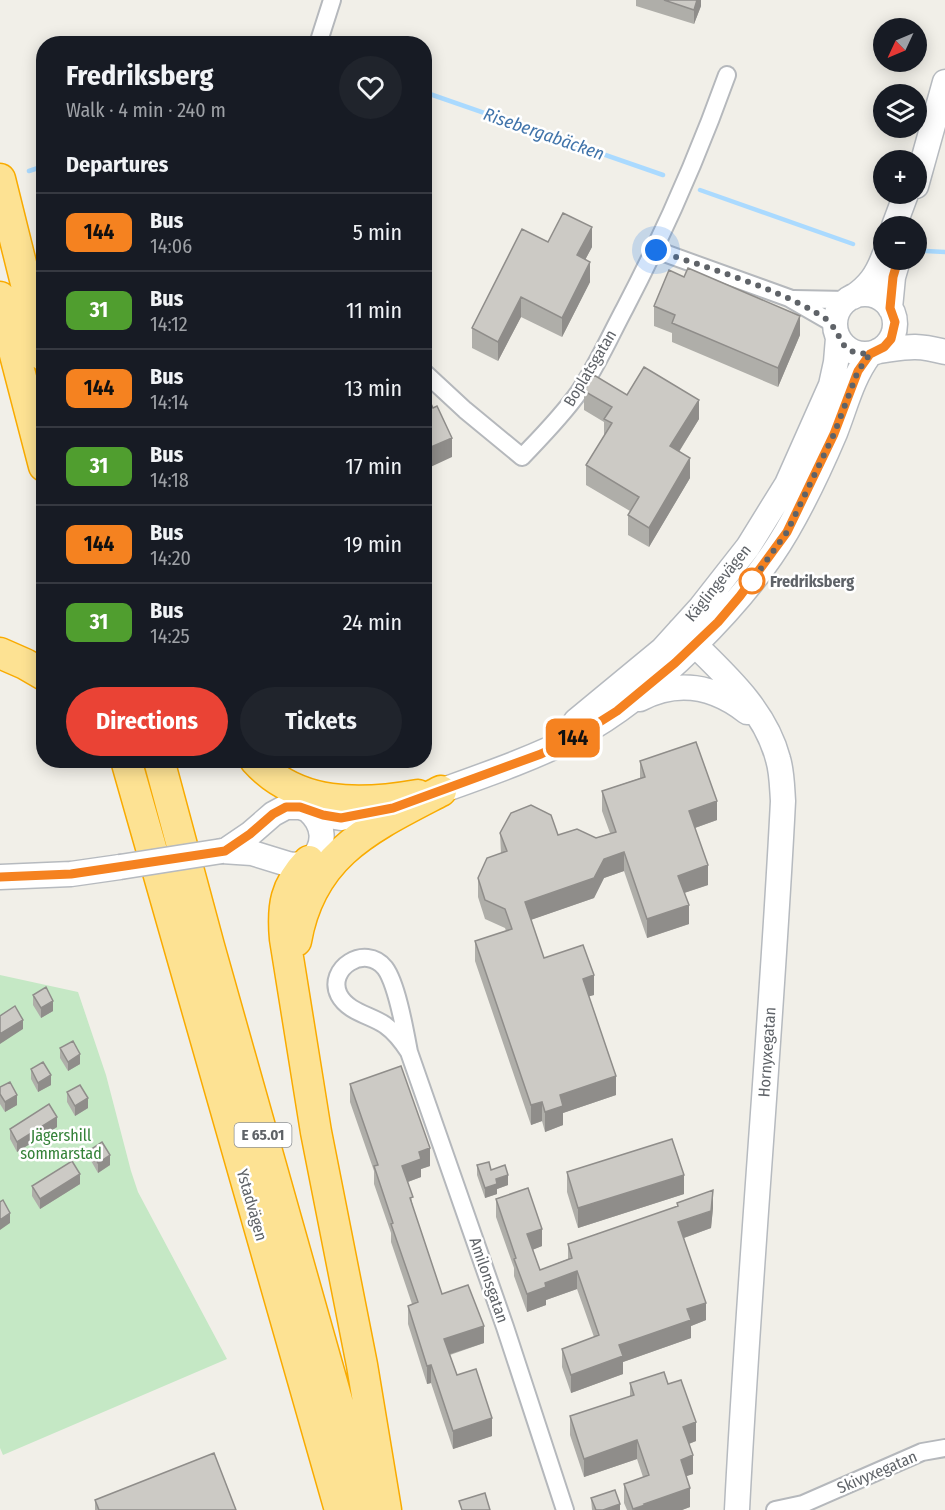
<!DOCTYPE html>
<html lang="en">
<head>
<meta charset="utf-8">
<style>
	:root { --surface:#171b24; --page:#20242c; --text:#f1f3f6; --muted:#9ea1a6; --line:#363941; --accent:#ea4335 }
	body { margin:0; font-family:"Fira Sans Condensed",sans-serif; background:var(--page); color:var(--text); height:100vh; display:flex; flex-direction:column; font-size:22px; white-space:nowrap }
	* { box-sizing:border-box; margin:0 }
	p { font-size:20px; color:var(--muted) }
	.icon { flex:none; width:33px; height:33px; fill:none; stroke:currentColor; stroke-width:2; stroke-linecap:round; stroke-linejoin:round }
	.map { position:relative; flex:1; overflow:hidden }
	.panel { position:absolute; left:36px; top:36px; width:396px; height:732px; display:flex; flex-direction:column; background:var(--surface); border-radius:24px; box-shadow:0 3px 15px #0003 }
	.panel>* { flex:none }
	.badge { padding:0 12px; border-radius:9px; font-size:21px; line-height:39px }
	.needle { width:39px; rotate:226deg }
	.tools { position:absolute; left:873px; top:18px; display:grid; gap:12px }
	.tools a { display:grid; place-items:center; width:54px; height:54px; border-radius:50%; background:var(--surface); box-shadow:0 3px 15px #0003; font-size:30px }
	.you { position:absolute; width:30px; height:30px; margin:-15px; border:4px solid #fff; border-radius:50%; background:#1a73e8; box-shadow:0 0 0 9px #1a73e833 }
	.map>.badge { position:absolute; translate:-50% -50%; box-shadow:0 0 0 3px #fff }
	h2 { padding:0 30px; font-size:22px; line-height:54px }
	.round { display:grid; place-items:center; flex:none; width:63px; height:63px; border-radius:32px; background:var(--page) }
	.head { display:flex; align-items:center; justify-content:space-between; height:102px; padding:0 30px }
	h1 { font-size:28px; font-weight:700; line-height:45px }
	.primary-button { display:flex; gap:12px; margin-top:auto; padding:12px 30px }
	.primary-button a { flex:1; height:69px; border-radius:36px; background:var(--accent); color:#fff; font-size:24px; font-weight:700; line-height:69px; text-align:center }
	.primary-button a+a { background:var(--page); color:var(--text) }
	ul { padding:0; list-style:none }
	li { display:flex; align-items:center; gap:18px; height:78px; padding:0 30px; border-top:2px solid var(--line) }
	li div { flex:1 }
	li b { display:block; font-size:22px }
	li em { font-style:normal }
	li .badge { min-width:66px; font-weight:700; text-align:center }
	.map>svg:first-child { display:block }
	.green { fill:#c5e8c5 }
	.lines { fill:none; stroke-linecap:round; stroke-linejoin:round }
	.stream { stroke:#aadaff; stroke-width:4.5 }
	.street-casing { stroke:#b5b8bc; stroke-width:20 }
	.secondary-casing { stroke:#b6babf; stroke-width:27 }
	.highway-casing { stroke:#f9ab00; stroke-width:33 }
	.street { stroke:#fff; stroke-width:16 }
	.secondary { stroke:#fff; stroke-width:24 }
	.highway { stroke:#fde293; stroke-width:30 }
	.secondary-bridge-casing { stroke:#b6babf; stroke-width:27; stroke-linecap:butt }
	.secondary-bridge { stroke:#fff; stroke-width:24 }
	.wall { fill:#afaea9 }
	.shaded-wall { fill:#8f8d8a }
	.building { fill:#cccac5; stroke:#8f8d8a; stroke-width:1.5 }
	.line-casing { stroke:#fff; stroke-width:14 }
	.line { stroke:#f58220; stroke-width:9 }
	.walk { stroke:#5f6368; stroke-width:6; stroke-dasharray:0 10.8 }
	.stop-dot { fill:#fff; stroke:#f58220; stroke-width:3 }
	.labels { text-anchor:middle; dominant-baseline:central; stroke-width:5; stroke-linejoin:round; paint-order:stroke }
	.shield { fill:#fff; stroke:#8f9295; stroke-width:1.5 }
	.shield-label { font-size:15px; font-weight:bold; fill:#5f6368 }
	.street-label { font-size:16px; fill:#5f6368; stroke:#fff }
	.stop-label { font-size:16px; font-weight:bold; fill:#5f6368; stroke:#fff; text-anchor:start }
	.park-label { font-size:16px; fill:#348238; stroke:#fff }
	.water-label { font-size:18px; font-style:italic; fill:#4174aa; stroke:#fff }
</style>
</head>
<body>
<div class="map">
<svg width="945" height="1510" viewBox="0 0 945 1510">
	<rect width="100%" height="100%" fill="#f1efe8"/>
	<path class="green" d="M0 975 78 992 106 1075 131 1171 138 1192 227 1359 3 1455 0 1448Z"/>
	<g class="lines">
		<path class="stream" d="M424 92 663 175
			M29 171 44 166
			M700 190 853 244
			M926 251 945 252"/>
		<defs>
			<path id="street" d="M318 44 332 0
				M656 250 789 298 829 321 835 329
				M794 299 847 300
				M424 372 465 410 522 457C542 436 562 416 579 392 597 366 610 336 625 308 664 233 698 156 727 75
				M409 1052C402 1041 395 1032 385 1025 370 1015 348 1012 339 995 326 969 365 943 385 968 397 984 405 1031 409 1052L505 1327 565 1510
				M775 1510 803 1504 922 1452 945 1448"/>
			<path id="secondary" d="M916 186 945 82
				M894 226 906 194
				M835 324a30 30 0 1 1 60 0a30 30 0 1 1-60 0Z
				M853 297C869 286 877 275 884 256
				M890 308 893 277 898 260
				M878 351C908 347 915 344 945 352
				M680 630C717 668 764 705 778 759 782 772 782 787 783 801 771 1037 749 1273 737 1510
				M640 699C678 679 714 686 747 712
				M576 721 662 650 701 607 748 547 787 484 831 385 836 362 838 338
				M424 797C476 778 528 761 577 736 650 698 746 602 787 531 805 500 821 466 835 433 846 405 852 378 870 354
				M308 810C324 824 327 844 311 860
				M222 851 252 853 291 865 303 864 317 856
				M225 851 250 834 273 814 286 807H300L323 815 341 818 386 809
				M0 877 71 874 120 867"/>
			<path id="highway" d="M0 179 44 356
				M0 297 44 466
				M0 653 25 664 44 675
				M126 760 340 1510
				M159 760 209 946 368 1510
				M255 760C297 807 361 805 418 795
				M309 861C285 886 282 906 285 939L316 1132 362 1365 386 1510
				M296 941C311 854 370 828 441 791"/>
		</defs>
		<use href="#street" class="street-casing"/>
		<use href="#secondary" class="secondary-casing"/>
		<use href="#highway" class="highway-casing"/>
		<use href="#street" class="street"/>
		<use href="#secondary" class="secondary"/>
		<use href="#highway" class="highway"/>
		<defs>
			<path id="secondary-bridge" d="M120 867 222 851"/>
		</defs>
		<use href="#secondary-bridge" class="secondary-bridge-casing"/>
		<use href="#secondary-bridge" class="secondary-bridge"/>
	</g>
	<path class="wall" d="M636 0H701V6L694 24 636 6Z
		M548 242 592 247 585 260 590 282 562 337 521 317 498 361 472 348V328Z
		M654 306 800 335 778 387 672 342V333L654 326Z
		M584 391 627 395 699 419 679 452 690 478 649 547 628 535V515L630 511 586 485V465L604 436V422L584 410Z
		M640 761 717 820 695 828 708 885 684 893 689 924 647 938 624 871 604 878 594 898 530 920 544 958 594 995 589 996 616 1095 563 1113V1125L545 1132 542 1121 531 1125 475 961V941L506 931 505 928 485 919 478 897V878L501 854 500 833 596 838 610 833 602 811V791L640 778Z
		M33 995 53 1011 41 1018 33 1005Z
		M60 1048 80 1064 68 1071 60 1058Z
		M31 1069 51 1085 38 1092 31 1079Z
		M350 1084 430 1166 421 1169V1177L408 1182 413 1207 442 1294 484 1343 450 1355 457 1375 492 1436 453 1449 431 1383 427 1384 408 1324V1306L412 1304 391 1242V1233L374 1184V1171L350 1102Z
		M67 1092 88 1108 75 1116 67 1102Z
		M0 1094 17 1105 5 1112 0 1104Z
		M57 1127 17 1152 10 1139V1129Z
		M90 1150 110 1165 98 1173 90 1159Z
		M477 1165 491 1170 508 1185 497 1189V1194L485 1198 477 1175Z
		M567 1172 684 1194 578 1228 567 1192Z
		M80 1184 40 1209 32 1196V1186Z
		M496 1199 542 1246 532 1250 540 1270 568 1259V1244L677 1207V1203L713 1208 711 1228 684 1238 706 1320 691 1326V1338L623 1362V1374L571 1393 562 1367V1349L594 1337 577 1289 546 1300V1305L527 1312 514 1276V1268L496 1217Z
		M630 1383 668 1384 696 1441 689 1444 693 1474 686 1476 690 1507 682 1510H627L624 1503V1484L643 1477 637 1459 584 1477 570 1435V1416L630 1397Z
		M591 1498 620 1510H592Z
		M95 1500 236 1510H95Z"/>
	<path class="shaded-wall" d="M697 0H701V6L694 24V10Z
		M592 227V247L577 275V255Z
		M590 262V282L562 337V318Z
		M521 297V317L498 361V342Z
		M800 316V335L778 387V368Z
		M699 400V419L670 466V446Z
		M452 438V457L424 470V450Z
		M690 458V478L649 547V528Z
		M717 801V820L689 830V811Z
		M624 852V871L604 878 594 898 525 922V902L604 859Z
		M708 865V885L678 895V876Z
		M689 905V924L647 938V919Z
		M594 975V995L583 998V979Z
		M53 1001V1011L41 1018V1008Z
		M23 1020V1029L0 1044V1034Z
		M80 1054V1064L68 1071V1062Z
		M51 1075V1085L38 1092V1083Z
		M616 1076V1095L563 1113V1125L545 1132V1112L560 1095Z
		M17 1095V1105L5 1112V1102Z
		M88 1098V1108L75 1116V1106Z
		M542 1102V1121L531 1125V1105Z
		M57 1117V1127L17 1152V1142Z
		M430 1148V1166L421 1169V1177L402 1184V1166L419 1152Z
		M110 1155V1165L98 1173V1163Z
		M80 1174V1184L40 1209V1199Z
		M508 1175V1185L497 1189V1194L485 1198V1188L496 1179Z
		M684 1175V1194L578 1228V1208Z
		M713 1190V1208L711 1228 678 1240V1222Z
		M10 1213V1223L0 1230V1220Z
		M542 1229V1246L527 1252V1234Z
		M577 1271V1289L546 1300V1305L527 1312V1294L545 1283Z
		M706 1303V1320L691 1326V1338L623 1362V1374L571 1393V1375L619 1345 687 1309Z
		M484 1326V1343L444 1356V1339Z
		M431 1365V1383L427 1384V1366Z
		M492 1418V1436L453 1449V1431Z
		M696 1422V1441L683 1446V1427Z
		M637 1440V1459L584 1477V1459Z
		M693 1455V1474L681 1478V1460Z
		M690 1488V1507L682 1510H633L644 1504Z
		M620 1504V1510H603Z"/>
	<path class="building" d="M664 0H697L694 10Z
		M563 213 592 227 577 255 590 262 562 318 521 297 498 342 472 328 522 229 548 242Z
		M688 268 800 316 778 368 672 323 675 315 654 306 669 270 684 277Z
		M644 367 699 400 670 446 690 458 649 528 628 515 639 497 586 465 612 423 604 419 612 407 584 391 594 375 627 395Z
		M427 395 433 408 437 406 452 438 424 450V396Z
		M696 742 717 801 689 811 708 865 678 876 689 905 647 919 624 852 604 859 594 878 525 902 544 958 583 945 594 975 583 979 616 1076 560 1095 563 1106 545 1112 542 1102 531 1105 475 941 512 929 505 909 485 900 478 878 487 858 507 851 500 833 511 813 531 805 551 815 558 835 577 829 596 838 616 832 602 791 645 777 640 761Z
		M46 987 53 1001 41 1008 33 995Z
		M15 1006 23 1020 0 1034V1016Z
		M73 1041 80 1054 68 1062 60 1048Z
		M43 1062 51 1075 38 1083 31 1069Z
		M401 1066 430 1148 419 1152 421 1159 402 1166 413 1197 410 1198 442 1294 468 1285 484 1326 444 1339 457 1375 476 1369 492 1418 453 1431 431 1365 427 1366 408 1306 418 1302 391 1224 393 1223 374 1166 378 1165 350 1084Z
		M10 1082 17 1095 5 1102 0 1094V1087Z
		M80 1085 88 1098 75 1106 67 1092Z
		M49 1104 57 1117 17 1142 10 1129Z
		M672 1139 684 1175 578 1208 567 1172Z
		M102 1142 110 1155 98 1163 90 1150Z
		M72 1161 80 1174 40 1199 32 1186Z
		M489 1162 491 1170 505 1165 508 1175 496 1179 497 1184 485 1188 477 1165Z
		M528 1188 542 1229 527 1234 540 1270 572 1258 568 1244 678 1206 677 1203 713 1190 711 1211 678 1222 706 1303 687 1309 691 1320 619 1345 623 1356 571 1375 562 1349 599 1335 577 1271 545 1283 546 1287 527 1294 514 1259 516 1258 496 1199Z
		M3 1200 10 1213 0 1220V1202Z
		M664 1372 668 1384 681 1380 696 1422 683 1427 693 1455 681 1460 690 1488 644 1504 645 1505 633 1509 624 1484 649 1475 637 1440 584 1459 570 1416 634 1395 630 1383Z
		M214 1453 236 1510H99L95 1500Z
		M615 1490 620 1504 603 1510H596L591 1498Z
		M485 1493 490 1510H462L459 1501Z"/>
	<g class="lines">
		<defs>
			<path id="line" d="M0 877 71 874 225 851 250 834 273 814 286 807H300L323 815 341 818 393 808 541 754 579 735 617 711 675 663 718 622 740 596 787 532 834 434 858 371 870 354 884 347 891 339 895 322 890 308 893 277 898 260"/>
		</defs>
		<use href="#line" class="line-casing"/>
		<use href="#line" class="line"/>
		<path class="walk" d="M656 250C707 268 768 285 815 312 820 315 826 318 830 323 846 341 837 353 870 354L858 371 834 434 787 532 752 581"/>
	</g>
	<circle class="stop-dot" cx="752" cy="581" r="12"/>
	<g class="labels">
		<rect class="shield" x="234.5" y="1123" width="57" height="24" rx="4.5"/>
		<g class="shield-label">
			<text x="263" y="1135">E 65.01</text>
		</g>
		<g class="street-label">
			<text transform="translate(590 368) rotate(-59)">Boplatsgatan</text>
			<text transform="translate(718 583) rotate(-51)">Käglingevägen</text>
			<text transform="translate(767 1052) rotate(-86)">Hornyxegatan</text>
			<text transform="translate(252 1205) rotate(74)">Ystadvägen</text>
			<text transform="translate(489 1280) rotate(71)">Amilonsgatan</text>
			<text transform="translate(877 1472) rotate(-23)">Skivyxegatan</text>
		</g>
		<g class="stop-label">
			<text x="770" y="581">Fredriksberg</text>
		</g>
		<g class="park-label">
			<text x="61" y="1135">Jägershill<tspan x="61" dy="18">sommarstad</tspan></text>
		</g>
		<g class="water-label">
			<text transform="translate(544 134) rotate(19)">Risebergabäcken</text>
		</g>
	</g>
</svg>
<div class="tools">
<a><svg class="needle" viewBox="-14 -14 28 28"><path d="M0-13l5 13h-10z" fill="#e53935"/><path d="M0 13l5-13h-10z" fill="#9ea1a6"/></svg></a>
<a><svg class="icon" aria-label="layers" viewBox="0 0 24 24"><path d="M12 4l9 5-9 5-9-5zM3 14l9 5 9-5"/></svg></a>
<a>+</a>
<a>−</a>
</div>
<div class="you" style="left:656px;top:250px"></div>
<b class="badge" style="left:573px;top:738px;background:#f58220;color:#111">144</b>
<section class="panel">
<div class="head"><div><h1>Fredriksberg</h1><p>Walk · 4 min · 240 m</p></div><a class="round"><svg class="icon" aria-label="heart" viewBox="0 0 24 24"><path d="M12 20l-8-8c-3-5 5-10 8-4 3-6 11-1 8 4z"/></svg></a></div>
<h2>Departures</h2>
<ul>
<li><span class="badge" style="background:#f58220;color:#111">144</span><div><b>Bus</b><p>14:06</p></div><em>5 min</em></li>
<li><span class="badge" style="background:#509e2f;color:#fff">31</span><div><b>Bus</b><p>14:12</p></div><em>11 min</em></li>
<li><span class="badge" style="background:#f58220;color:#111">144</span><div><b>Bus</b><p>14:14</p></div><em>13 min</em></li>
<li><span class="badge" style="background:#509e2f;color:#fff">31</span><div><b>Bus</b><p>14:18</p></div><em>17 min</em></li>
<li><span class="badge" style="background:#f58220;color:#111">144</span><div><b>Bus</b><p>14:20</p></div><em>19 min</em></li>
<li><span class="badge" style="background:#509e2f;color:#fff">31</span><div><b>Bus</b><p>14:25</p></div><em>24 min</em></li>
</ul>
<div class="primary-button"><a>Directions</a><a>Tickets</a></div>
</section>
</div>
</body>
</html>
